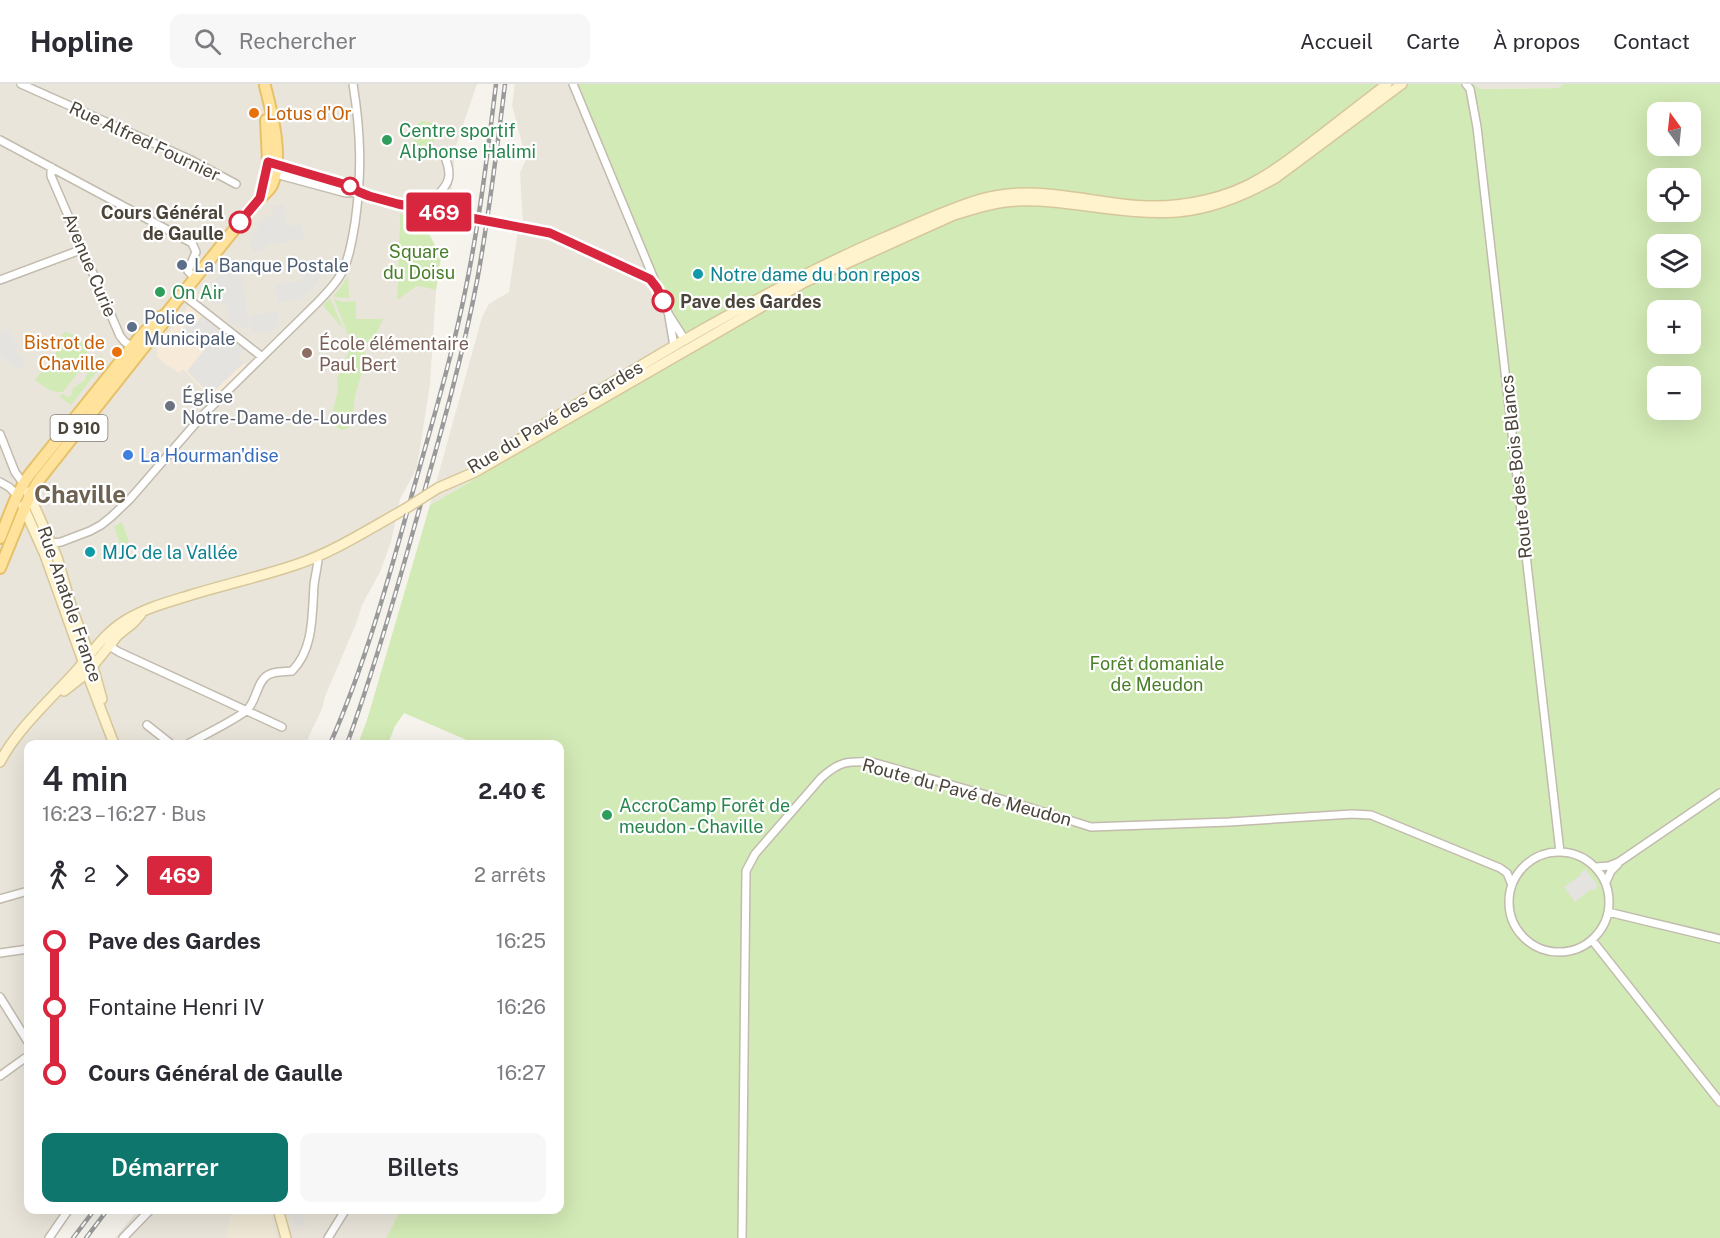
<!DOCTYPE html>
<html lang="fr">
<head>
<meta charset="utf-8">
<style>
	:root { --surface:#fff; --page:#f7f7f7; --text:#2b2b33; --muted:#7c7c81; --line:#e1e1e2; --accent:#0f766e }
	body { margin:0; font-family:"Public Sans",sans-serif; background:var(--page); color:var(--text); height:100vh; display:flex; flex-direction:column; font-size:22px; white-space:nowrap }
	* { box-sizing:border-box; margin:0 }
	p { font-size:20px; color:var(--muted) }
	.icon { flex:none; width:33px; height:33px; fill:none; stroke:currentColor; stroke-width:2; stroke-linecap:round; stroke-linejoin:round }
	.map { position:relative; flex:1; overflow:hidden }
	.details { position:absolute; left:24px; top:656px; width:540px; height:474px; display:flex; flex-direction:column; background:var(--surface); border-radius:12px; box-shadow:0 6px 24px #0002 }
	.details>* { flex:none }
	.badge { padding:0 12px; border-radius:4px; font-size:21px; line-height:39px }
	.needle { width:39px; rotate:345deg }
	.controls { position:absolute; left:1647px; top:18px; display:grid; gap:12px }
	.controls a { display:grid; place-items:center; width:54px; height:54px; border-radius:12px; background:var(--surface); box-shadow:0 6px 24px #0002; font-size:30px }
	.map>.badge { position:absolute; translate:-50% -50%; box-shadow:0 0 0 3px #fff }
	.legs { display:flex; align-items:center; gap:9px; height:66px; padding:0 18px; font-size:20px }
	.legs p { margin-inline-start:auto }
	.overview { display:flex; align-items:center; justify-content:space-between; height:102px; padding:0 18px }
	h1 { font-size:33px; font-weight:600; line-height:45px }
	.primary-button { display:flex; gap:12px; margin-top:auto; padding:12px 18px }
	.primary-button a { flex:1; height:69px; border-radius:12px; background:var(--accent); color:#fff; font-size:24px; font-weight:600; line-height:69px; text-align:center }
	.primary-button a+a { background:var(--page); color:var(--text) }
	ul { padding:0 18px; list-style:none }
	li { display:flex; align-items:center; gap:21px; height:66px; font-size:22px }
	li i { display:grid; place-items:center; width:9px; height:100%; margin:0 8px; background:currentColor }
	li i::after { content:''; width:15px; height:15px; margin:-8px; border:4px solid; border-radius:50%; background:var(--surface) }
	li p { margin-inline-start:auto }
	li:first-child i { background:linear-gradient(#0000 50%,currentColor 0) }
	li:last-child i { background:linear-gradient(currentColor 50%,#0000 0) }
	header { display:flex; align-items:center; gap:36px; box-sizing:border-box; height:84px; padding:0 30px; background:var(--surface); border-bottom:2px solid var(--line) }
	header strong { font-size:28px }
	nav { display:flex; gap:33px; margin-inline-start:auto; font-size:21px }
	.search { width:420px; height:54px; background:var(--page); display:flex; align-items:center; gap:15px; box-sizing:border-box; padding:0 21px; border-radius:12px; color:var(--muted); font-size:22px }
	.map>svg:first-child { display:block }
	.residential { fill:#eae5da }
	.commercial { fill:#f7ead8 }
	.education { fill:#efe8d6 }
	.green { fill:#d2eab5; fill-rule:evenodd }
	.parking { fill:#e5e3e0 }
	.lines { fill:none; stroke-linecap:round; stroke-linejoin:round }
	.minor-tunnel { stroke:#d4d0c8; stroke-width:7; stroke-dasharray:7 3.5; stroke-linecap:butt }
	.minor-casing { stroke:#c2bbae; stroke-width:10 }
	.secondary-casing { stroke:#d6c79b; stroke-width:12 }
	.primary-casing { stroke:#e6c16a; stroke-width:14 }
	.minor { stroke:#fff; stroke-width:7 }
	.secondary { stroke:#fff3cd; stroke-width:9 }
	.primary { stroke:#ffe39c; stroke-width:10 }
	.rail-casing { stroke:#9a9a9a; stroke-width:4.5 }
	.rail { stroke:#fff; stroke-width:2; stroke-dasharray:7; stroke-linecap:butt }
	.secondary-bridge-casing { stroke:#d6c79b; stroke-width:12; stroke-linecap:butt }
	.secondary-bridge { stroke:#fff3cd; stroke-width:9 }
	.line-1-casing { stroke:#fff; stroke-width:14 }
	.line-1 { stroke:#d7263d; stroke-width:9 }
	.food-dot { fill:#e8710a; stroke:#fff; stroke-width:2 }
	.leisure-dot { fill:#2e9e5b; stroke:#fff; stroke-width:2 }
	.stop-1-dot { fill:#fff; stroke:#d7263d; stroke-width:3 }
	.service-dot { fill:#5c6f8a; stroke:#fff; stroke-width:2 }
	.culture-dot { fill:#0f9aa8; stroke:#fff; stroke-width:2 }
	.education-dot { fill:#8d6e63; stroke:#fff; stroke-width:2 }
	.worship-dot { fill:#6b7280; stroke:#fff; stroke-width:2 }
	.shop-dot { fill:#3f7fe0; stroke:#fff; stroke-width:2 }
	.labels { text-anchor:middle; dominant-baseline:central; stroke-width:4.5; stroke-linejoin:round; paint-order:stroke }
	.shield { fill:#fff; stroke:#817c74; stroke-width:1.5 }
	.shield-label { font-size:16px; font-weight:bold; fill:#4b4439 }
	.food-label { font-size:18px; fill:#c56008; stroke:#fff; text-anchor:start }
	.leisure-label { font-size:18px; fill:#27864d; stroke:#fff; text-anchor:start }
	.street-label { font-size:18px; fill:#4b4439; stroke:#fff }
	.stop-label { font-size:18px; font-weight:bold; fill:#4b4439; stroke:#fff; text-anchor:end }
	.park-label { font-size:18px; fill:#4a7f2a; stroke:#fff }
	.service-label { font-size:18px; fill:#4e5e75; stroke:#fff; text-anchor:start }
	.culture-label { font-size:18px; fill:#0d838f; stroke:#fff; text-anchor:start }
	.education-label { font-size:18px; fill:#785e54; stroke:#fff; text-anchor:start }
	.worship-label { font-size:18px; fill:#5b616d; stroke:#fff; text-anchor:start }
	.shop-label { font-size:18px; fill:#366cbe; stroke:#fff; text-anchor:start }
	.district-label { font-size:24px; font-weight:bold; fill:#6e6250; stroke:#fff }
</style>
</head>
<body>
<header>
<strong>Hopline</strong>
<div class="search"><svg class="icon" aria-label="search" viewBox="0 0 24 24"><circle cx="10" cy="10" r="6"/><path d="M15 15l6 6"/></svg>Rechercher</div>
<nav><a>Accueil</a><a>Carte</a><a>À propos</a><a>Contact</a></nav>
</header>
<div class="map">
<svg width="1720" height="1154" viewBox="0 0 1720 1154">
	<rect width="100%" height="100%" fill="#f6f3ec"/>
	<path class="residential" d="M0 0H477L455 65 450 126 448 134 400 130 397 215 417 202 436 206 430 300 417 384 400 415 391 458 380 488 362 521 356 540 326 610 322 625 309 652 307 660H28V1125H74L53 1154H0Z
		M515 0H578L646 170 693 269 430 421 482 233 489 220 509 208 519 139H523L520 89 526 75 512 21Z
		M1473 0H1563L1560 4 1481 5Z
		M139 1125H401L386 1154H115Z"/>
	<path class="commercial" d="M190 220 246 264 238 273 247 282 211 315 183 285 179 289 165 280 157 272V263Z"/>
	<path class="education" d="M231 1125H263L270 1128 277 1154H227Z"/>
	<path class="green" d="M578 0H1473L1481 5 1559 4 1563 0H1720V1154H386L401 1125H560V660H476L404 629 395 642 388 660H358L367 636 430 421 693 269 646 170ZM1658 28H1690V62H1658ZM1658 94H1690V128H1658ZM1658 160H1690V194H1658ZM1658 226H1690V260H1658ZM1658 292H1690V326H1658Z
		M422 37 432 39 435 55 425 70H414V43Z
		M400 130 448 134 424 140 441 173 436 206 417 202 397 216Z
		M348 192 349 214 333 213 341 203Z
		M330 214 344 246 324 223V221Z
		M334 215 342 218 356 217V235H383L372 258 368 259 348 250Z
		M65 248C79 251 89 261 88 276L63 308C51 309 45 303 35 296L59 264 57 262 59 259 57 257Z
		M351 263 364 267 367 272 355 312 352 339 349 344 342 346 334 342 331 335 338 305 337 294Z
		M100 270 105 277 71 321 59 312 63 310 68 313 71 312 73 304 84 297 91 282 99 279Z
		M122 438 129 458 121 462 114 443Z"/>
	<path class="parking" d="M284 120 286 142 302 140 304 155 266 161 267 165 252 168 249 153 260 140 259 135 273 132 272 123Z
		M233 180 236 188H242L249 244H243L230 239 226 219 212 220 210 203 227 181Z
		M323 183 324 189 321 190 322 194H319L318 200H315L314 205 310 206 304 214 278 219 275 200 302 197 301 189Z
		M277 227 279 239 272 247 252 249 250 232Z
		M202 232 245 266 238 273 244 279 210 311 187 287 204 266 180 248 186 241 189 243 196 239Z
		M9 244 15 258 20 262 15 268 26 277 19 286 0 272V247Z
		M1585 785 1598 802 1593 807 1591 805 1575 818 1564 803 1581 791 1580 789Z
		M290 1125H299L305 1141 296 1143Z"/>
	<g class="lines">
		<path class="minor-tunnel" d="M458 131 520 142"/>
		<defs>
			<path id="minor" d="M21 0 189 75 236 100
				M573 0 669 231 685 256
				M1466 0 1470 5 1477 43 1560 768
				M0 56 192 159 196 168 188 187 195 194
				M274 79 350 102C376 121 426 125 458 131
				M51 83V92L120 252 124 257 133 264
				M272 89 346 109 359 108
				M431 126C434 105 457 105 446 76
				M520 142 550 149 650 195 654 200
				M0 196 83 165
				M182 210 261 272
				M669 233 674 262
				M0 350 15 388 23 399
				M0 398 9 403 17 411
				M45 471 48 464 52 459 61 458 90 447 101 441 111 433 130 415 202 332 319 217C327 208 337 199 342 188 350 173 352 155 355 139 362 89 361 50 353 0
				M108 558 114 565 119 568 282 643
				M147 641 171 660
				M188 660C207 649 228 640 246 627 257 618 256 598 268 591 275 587 284 588 292 587 314 565 312 530 314 501 315 492 318 482 318 473
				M1509 818a50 50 0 1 1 100 0a50 50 0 1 1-100 0Z
				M1596 783 1609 782 1619 778 1720 709
				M1606 798 1611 787 1618 780
				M0 815 28 807
				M1608 828 1720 855
				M1592 856 1720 1018
				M0 869 28 865
				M0 913 28 958
				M0 992 25 974 28 976
				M49 1154 69 1125
				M123 1154 151 1125
				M328 1154 346 1125
				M742 1154 746 787 755 770 821 694C840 677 847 677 872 678L1028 723 1091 743 1229 738 1352 730 1371 731 1500 784 1507 789 1512 801"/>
			<path id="secondary" d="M507 363C628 289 750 212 881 155 914 141 947 125 981 115 1037 99 1092 120 1147 122 1186 123 1228 114 1261 94 1282 82 1301 66 1321 51 1343 34 1365 17 1387 0
				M438 404 475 388 803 199 954 131C974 125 995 118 1017 117 1071 115 1123 132 1177 128 1213 125 1246 111 1277 93L1402 0
				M28 408 57 473 72 525 89 569 102 615
				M23 422 45 471 90 597 114 660
				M64 607 87 589 118 551 133 539 141 530
				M0 678C18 644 50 616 76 587 93 568 103 550 126 536 147 523 172 517 194 510 228 500 262 492 295 481 334 468 369 445 405 425
				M278 1125 286 1154"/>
			<path id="primary" d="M261 113 268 78 266 36
				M0 454C9 432 16 409 30 390L140 253 157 235 166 230 259 115C263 111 269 107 272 101 284 75 272 29 265 2
				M0 484 30 411 39 396 164 238 166 230"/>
		</defs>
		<use href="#minor" class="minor-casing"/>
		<use href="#secondary" class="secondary-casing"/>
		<use href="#primary" class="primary-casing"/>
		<use href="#minor" class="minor"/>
		<use href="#secondary" class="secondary"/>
		<use href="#primary" class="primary"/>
		<defs>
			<path id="rail" d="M330 660C365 581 388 497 411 414 431 342 453 271 467 198 480 133 488 66 496 0
				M347 660C373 589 394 516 414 444 437 362 461 281 477 197 489 132 497 66 505 0
				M73 1154 95 1125
				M86 1154 108 1125"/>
		</defs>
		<use href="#rail" class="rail-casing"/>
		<use href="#rail" class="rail"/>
		<defs>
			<path id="secondary-bridge" d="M405 425 438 404"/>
		</defs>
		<use href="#secondary-bridge" class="secondary-bridge-casing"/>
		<use href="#secondary-bridge" class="secondary-bridge"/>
	</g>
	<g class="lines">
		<defs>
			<path id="line-1" d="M240 138 260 114 268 78 350 102 359 108 369 112 398 120 550 149 650 195 657 204 663 217"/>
		</defs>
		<use href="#line-1" class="line-1-casing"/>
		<use href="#line-1" class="line-1"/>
	</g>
	<g class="food-dot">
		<circle cx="254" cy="29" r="6"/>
		<circle cx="117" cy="268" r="6"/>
	</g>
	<g class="leisure-dot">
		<circle cx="387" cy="56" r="6"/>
		<circle cx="160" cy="208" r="6"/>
		<circle cx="607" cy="731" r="6"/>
	</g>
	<g class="stop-1-dot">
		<circle cx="350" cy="102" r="8"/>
		<circle cx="240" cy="138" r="10"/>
		<circle cx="663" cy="217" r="10"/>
	</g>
	<g class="service-dot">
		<circle cx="182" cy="181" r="6"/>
		<circle cx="132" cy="243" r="6"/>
	</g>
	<g class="culture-dot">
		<circle cx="698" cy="190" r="6"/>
		<circle cx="90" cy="468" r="6"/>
	</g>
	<circle class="education-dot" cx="307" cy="269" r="6"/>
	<circle class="worship-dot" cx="170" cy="322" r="6"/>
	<circle class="shop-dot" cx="128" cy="371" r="6"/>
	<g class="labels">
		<rect class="shield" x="50.5" y="331" width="57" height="26" rx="4.5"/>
		<g class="shield-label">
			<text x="79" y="344">D 910</text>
		</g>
		<g class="food-label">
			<text x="266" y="29">Lotus d'Or</text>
			<text x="105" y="258" text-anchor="end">Bistrot de<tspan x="105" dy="21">Chaville</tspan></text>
		</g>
		<g class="leisure-label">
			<text x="399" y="46">Centre sportif<tspan x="399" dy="21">Alphonse Halimi</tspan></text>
			<text x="172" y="208">On Air</text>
			<text x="619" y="721">AccroCamp Forêt de<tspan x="619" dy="21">meudon - Chaville</tspan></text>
		</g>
		<g class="street-label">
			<text transform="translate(145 57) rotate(25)">Rue Alfred Fournier</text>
			<text transform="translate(90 181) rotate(67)">Avenue Curie</text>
			<text transform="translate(555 333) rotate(-31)">Rue du Pavé des Gardes</text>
			<text transform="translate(1516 383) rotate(-96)">Route des Bois Blancs</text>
			<text transform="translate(70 520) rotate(71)">Rue Anatole France</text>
			<text transform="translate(967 708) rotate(15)">Route du Pavé de Meudon</text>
		</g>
		<g class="stop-label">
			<text x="224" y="128">Cours Général<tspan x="224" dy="21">de Gaulle</tspan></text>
			<text x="680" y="217" text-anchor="start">Pave des Gardes</text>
		</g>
		<g class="park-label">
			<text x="419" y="167">Square<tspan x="419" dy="21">du Doisu</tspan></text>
			<text x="1157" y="579">Forêt domaniale<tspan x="1157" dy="21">de Meudon</tspan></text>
		</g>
		<g class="service-label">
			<text x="194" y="181">La Banque Postale</text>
			<text x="144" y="233">Police<tspan x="144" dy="21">Municipale</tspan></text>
		</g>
		<g class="culture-label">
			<text x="710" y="190">Notre dame du bon repos</text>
			<text x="102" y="468">MJC de la Vallée</text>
		</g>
		<g class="education-label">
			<text x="319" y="259">École élémentaire<tspan x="319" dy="21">Paul Bert</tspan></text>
		</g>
		<g class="worship-label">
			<text x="182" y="312">Église<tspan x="182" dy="21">Notre-Dame-de-Lourdes</tspan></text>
		</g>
		<g class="shop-label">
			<text x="140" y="371">La Hourman'dise</text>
		</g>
		<g class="district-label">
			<text x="80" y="410">Chaville</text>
		</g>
	</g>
</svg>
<div class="controls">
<a><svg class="needle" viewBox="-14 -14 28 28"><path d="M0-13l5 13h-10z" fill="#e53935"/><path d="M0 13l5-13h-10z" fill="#7c7c81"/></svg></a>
<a><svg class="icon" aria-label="locate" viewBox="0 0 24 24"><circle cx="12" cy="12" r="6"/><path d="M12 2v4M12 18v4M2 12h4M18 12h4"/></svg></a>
<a><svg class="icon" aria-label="layers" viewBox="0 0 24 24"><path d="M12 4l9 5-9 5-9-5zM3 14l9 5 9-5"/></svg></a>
<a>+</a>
<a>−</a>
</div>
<b class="badge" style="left:439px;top:128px;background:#d7263d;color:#fff">469</b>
<section class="details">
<div class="overview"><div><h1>4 min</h1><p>16:23 – 16:27 · Bus</p></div><b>2.40 €</b></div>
<div class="legs"><svg class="icon" aria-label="walk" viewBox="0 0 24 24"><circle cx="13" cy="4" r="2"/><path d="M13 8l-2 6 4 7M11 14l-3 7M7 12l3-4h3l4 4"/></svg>2<svg class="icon" aria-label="forward" viewBox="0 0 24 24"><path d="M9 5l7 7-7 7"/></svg><b class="badge" style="background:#d7263d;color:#fff">469</b><p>2 arrêts</p></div>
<ul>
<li><i style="color:#d7263d"></i><b>Pave des Gardes</b><p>16:25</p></li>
<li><i style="color:#d7263d"></i><span>Fontaine Henri IV</span><p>16:26</p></li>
<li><i style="color:#d7263d"></i><b>Cours Général de Gaulle</b><p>16:27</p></li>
</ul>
<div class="primary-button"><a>Démarrer</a><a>Billets</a></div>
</section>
</div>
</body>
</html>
